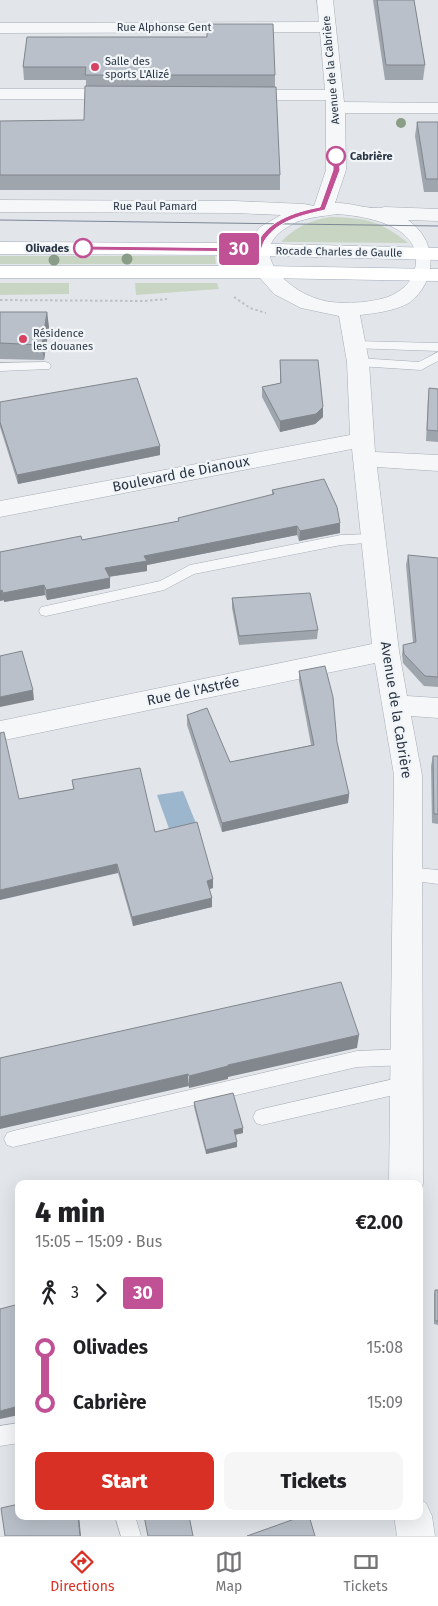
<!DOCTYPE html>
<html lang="en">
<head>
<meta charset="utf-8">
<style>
	:root { --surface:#fff; --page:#f6f6f6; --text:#202124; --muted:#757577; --line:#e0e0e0; --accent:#d93025 }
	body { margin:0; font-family:"Fira Sans",sans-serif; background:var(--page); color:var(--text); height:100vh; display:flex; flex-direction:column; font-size:19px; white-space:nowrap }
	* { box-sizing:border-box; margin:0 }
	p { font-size:16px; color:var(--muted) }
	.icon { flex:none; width:28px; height:28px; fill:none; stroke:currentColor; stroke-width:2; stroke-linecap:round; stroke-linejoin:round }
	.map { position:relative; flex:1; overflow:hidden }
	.side { position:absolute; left:15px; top:1180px; width:408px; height:340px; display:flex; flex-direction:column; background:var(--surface); border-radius:10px; box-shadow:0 5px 20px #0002 }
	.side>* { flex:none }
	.badge { padding:0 10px; border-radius:4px; font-size:18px; line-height:32px }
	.map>.badge { position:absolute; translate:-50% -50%; box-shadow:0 0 0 2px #fff }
	.legs { display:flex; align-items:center; gap:8px; height:55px; padding:0 20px; font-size:16px }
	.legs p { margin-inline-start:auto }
	.head { display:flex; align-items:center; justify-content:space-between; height:85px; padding:0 20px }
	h1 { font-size:28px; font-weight:800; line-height:38px }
	.button { display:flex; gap:10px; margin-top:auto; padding:10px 20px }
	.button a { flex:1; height:58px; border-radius:10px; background:var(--accent); color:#fff; font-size:20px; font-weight:800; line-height:58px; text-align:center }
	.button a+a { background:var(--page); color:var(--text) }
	ul { padding:0 20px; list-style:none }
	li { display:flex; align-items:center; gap:18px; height:55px; font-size:19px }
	li i { display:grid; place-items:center; width:8px; height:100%; margin:0 6px; background:currentColor }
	li i::after { content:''; width:12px; height:12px; margin:-6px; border:4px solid; border-radius:50%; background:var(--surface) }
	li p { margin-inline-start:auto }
	li:first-child i { background:linear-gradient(#0000 50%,currentColor 0) }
	li:last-child i { background:linear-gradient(currentColor 50%,#0000 0) }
	.menu { display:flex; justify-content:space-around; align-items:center; height:70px; border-top:1px solid var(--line); background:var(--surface); font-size:14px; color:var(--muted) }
	.menu a { display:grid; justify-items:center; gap:2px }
	.menu .on { color:var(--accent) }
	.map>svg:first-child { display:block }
	.green { fill:#c9d5c3 }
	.water { fill:#9cb7cd }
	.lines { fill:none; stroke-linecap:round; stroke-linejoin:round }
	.lane-casing { stroke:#a7adb6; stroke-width:1 }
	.street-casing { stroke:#a7adb6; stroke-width:1 }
	.primary-casing { stroke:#a1abb7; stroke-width:1 }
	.path { stroke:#bcc1c6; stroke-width:2; stroke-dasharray:2.5 2.5; stroke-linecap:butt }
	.lane { fill:#f5f7f9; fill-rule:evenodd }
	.street { fill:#f5f7f9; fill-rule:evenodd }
	.primary { fill:#fff; fill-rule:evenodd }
	.tram { stroke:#7b8796; stroke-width:1 }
	.tree { fill:#899d87 }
	.wall { fill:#9fa5ad }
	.shaded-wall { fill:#82868d }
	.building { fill:#b9c0c9; stroke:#82868d }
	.line-1 { fill:#c15195; stroke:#fff }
	.poi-dot { fill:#d54262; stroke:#f2f5f8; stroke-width:2 }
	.stop-1-dot { fill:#fff; stroke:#c15195; stroke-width:2.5 }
	.labels { text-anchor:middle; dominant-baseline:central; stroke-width:4.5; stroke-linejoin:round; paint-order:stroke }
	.far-street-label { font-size:11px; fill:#293544; stroke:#f2f5f8 }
	.far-poi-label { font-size:11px; fill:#293544; stroke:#f2f5f8; text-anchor:start }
	.far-stop-label { font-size:11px; font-weight:bold; fill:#293544; stroke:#f2f5f8; text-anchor:start }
	.street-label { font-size:14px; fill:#293544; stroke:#f2f5f8 }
</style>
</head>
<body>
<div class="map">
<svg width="438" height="1536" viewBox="0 0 438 1536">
	<rect width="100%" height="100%" fill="#e2e6eb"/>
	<path class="green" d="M331 217C368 218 380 221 408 243L281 242C295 227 311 220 331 217Z
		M0 256H215L216 264H0Z
		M0 283H69V294L0 295Z
		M135 283H217L219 289 136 295Z"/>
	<path class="water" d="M183 791 199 831 172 837 157 795Z"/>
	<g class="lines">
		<defs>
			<path id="lane" d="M355 341 438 343V351L351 348 349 345 351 342Z
				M438 352V361L421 370 358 366 352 362 358 358 419 362Z
				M45 362 49 363 51 366 49 369 0 371V363Z
				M373 534 378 536 380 539 378 542 341 545 194 574 164 590 46 616 41 615 39 611 41 607 46 606 160 581 190 565 341 535Z
				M407 867 438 870V884L401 879 399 874 401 869Z
				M407 1049 413 1051 416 1057 413 1063 407 1065 357 1067 13 1147 7 1145 4 1139 7 1133 13 1131 357 1051Z
				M407 1076 413 1078 416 1084 413 1090 407 1092 262 1125 256 1123 253 1117 256 1111 262 1109Z
				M19 1423V1443L0 1446V1426Z
				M115 1516H135L141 1536H121Z"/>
			<path id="street" d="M317 0H333L344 102 438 103V113H345L346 170 335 203C351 202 370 211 385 207L438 209V221L408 220C438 241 438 281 409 303 394 311 377 313 360 315L369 362 375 452 438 455V471L377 467 399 651 407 696 438 698V718L411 716 422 775 423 1184 419 1193V1184H389L394 775 375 663 0 741V721L372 644 352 449 0 517V501L350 435 347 362 339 316 301 308 274 294 254 271 249 251 257 231 260 227 281 215 235 213 0 212V200L235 201 304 204 314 206 326 170V100H239L233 99 230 95 233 91 239 90H325L320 32 0 33V23L319 22ZM337 214C365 216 419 225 416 262 415 276 408 286 396 293 386 299 376 300 364 302 347 303 330 304 315 298 286 288 247 252 286 228 290 226 295 222 299 221 311 217 325 216 337 214Z
				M0 89H121L127 90 130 94 127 98 121 99H0Z
				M419 1499 426 1503 432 1516 435 1536H397L394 1516H419Z"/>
			<path id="primary" d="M0 242 234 243 438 248V260L234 255 0 254Z
				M0 266H263L438 269V281L263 278H0Z"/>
		</defs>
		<use href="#lane" class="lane-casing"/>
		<use href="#street" class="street-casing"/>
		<use href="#primary" class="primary-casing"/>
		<path class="path" d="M234 297 250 308 266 313
			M0 300 145 301 167 299"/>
		<use href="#lane" class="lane"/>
		<use href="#street" class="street"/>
		<use href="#primary" class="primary"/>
		<path class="tram" d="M0 220 438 226"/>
	</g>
	<g class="tree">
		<circle cx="401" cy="123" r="5"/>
		<circle cx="127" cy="259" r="5.5"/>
		<circle cx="54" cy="260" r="5.5"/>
	</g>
	<path class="wall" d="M373 0H414L425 65 423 80H385Z
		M27 37 275 75V87L280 175V190H0V121L84 120 86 86V80H24L23 67Z
		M417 122H438V192H424L415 136Z
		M0 312H47L49 328 44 360 0 359Z
		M280 360 323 407V417L315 424 280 432 262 397V387L280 383Z
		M429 388 438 389V442L426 441 428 398Z
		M0 402 160 455 18 484 0 427Z
		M272 490 340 523V533L299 541 297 535 147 565V571L109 577 110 588 84 593 47 600 45 595 4 602V600L0 601V552L82 540 178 521V518L272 495Z
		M408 555 438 558V687L424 686 403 663 402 655 403 645 413 643 406 565Z
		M232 598 318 630 317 639 239 645 232 608Z
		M299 671 349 794 348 803 222 832 187 725V715L230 762 311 745 299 681Z
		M433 756H438V824L432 823 431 766Z
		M72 780 155 832 213 888 209 889 212 898V907L133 926 118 873 19 799 73 789Z
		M194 1102 243 1128V1133L235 1135 237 1147 206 1154 194 1107Z
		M435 1290H438V1325L434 1324V1294Z"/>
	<path class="shaded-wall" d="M47 312 49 328 44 360 42 345Z
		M323 407V417L315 424 280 432V421Z
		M160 446V455L18 484 17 475Z
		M340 523V533L299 541 300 531Z
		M297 526V535L147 565V571L106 577 105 568 144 556Z
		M110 578V588L47 600 46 590Z
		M44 585 45 595 4 602 3 593Z
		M2 590 4 600 0 601V591Z
		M33 690 34 700 0 707V697Z
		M349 794 348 803 222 832V823Z
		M117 864 118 873 0 900V890Z
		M213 879V888L207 890V881Z
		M212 898V907L133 926 132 917Z
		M359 1035 357 1048 228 1077V1079L189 1088V1076L228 1065Z
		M188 1074 189 1086 0 1129V1117Z
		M243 1128V1133L234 1135V1130Z
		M237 1142V1147L206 1154V1150Z
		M19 1406V1415L0 1419V1411Z
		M78 1516H79L81 1536H80Z"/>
	<path class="building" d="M377 0H414L425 65H386Z
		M207 24H273L275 75H85L86 67H23L27 37H207Z
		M85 86 276 87 280 175H0V121L84 120Z
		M417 122H438V179H426Z
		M0 312H47L42 345 0 343Z
		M280 360H318L323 407 316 414 280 421 262 387 281 383Z
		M137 378 160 446 17 475 0 422V402Z
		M429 388 438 389V431L427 430Z
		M324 479 337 507 340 523 300 531 297 526 144 556 147 561 105 568 110 578 83 583 46 590 44 585 3 593 2 590 0 591V552L81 536 82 540 179 521 178 518 274 494 272 490Z
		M408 555 438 558V677L425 676 404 654 403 645 416 642Z
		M310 593 318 630 239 636 232 598Z
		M22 651 33 690 0 697V656Z
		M325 666 333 697 337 742 349 794 222 823 187 715 207 708 230 762 314 745 299 671Z
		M4 732 19 799 74 789 72 780 140 768 155 832 197 822 213 879 207 881 212 898 132 917 117 864 0 890V733Z
		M433 756H438V814H434Z
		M341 982 359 1035 228 1065V1066L189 1076 188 1074 0 1117V1058Z
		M233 1093 243 1128 234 1130 237 1142 206 1150 194 1102Z
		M362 1182 363 1184H353Z
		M435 1290H438V1321H435Z
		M19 1304V1406L0 1411V1309Z
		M19 1504V1516H78L80 1536H5L1 1508Z
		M144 1516H189L193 1536H148Z
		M303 1516H309L315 1536H247Z"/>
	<path class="line-1" d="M336 154 339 156 340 170 325 210C304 215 278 220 265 240 263 243 262 248 260 252L83 250 80 248 83 246 255 248C265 221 294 212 320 207L333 170V156Z"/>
	<g class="poi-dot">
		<circle cx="95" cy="67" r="5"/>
		<circle cx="23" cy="339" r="5"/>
	</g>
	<g class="stop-1-dot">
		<circle cx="336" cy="156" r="9"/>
		<circle cx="83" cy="248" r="9"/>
	</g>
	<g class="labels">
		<g class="far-street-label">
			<text x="164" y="27">Rue Alphonse Gent</text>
			<text transform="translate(331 70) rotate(-95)">Avenue de la Cabrière</text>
			<text x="155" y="206">Rue Paul Pamard</text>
			<text transform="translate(339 252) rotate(1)">Rocade Charles de Gaulle</text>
		</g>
		<g class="far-poi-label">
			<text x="105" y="61">Salle des<tspan x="105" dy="13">sports L'Alizé</tspan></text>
			<text x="33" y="333">Résidence<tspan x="33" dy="13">les douanes</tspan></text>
		</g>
		<g class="far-stop-label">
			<text x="350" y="156">Cabrière</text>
			<text x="69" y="248" text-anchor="end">Olivades</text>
		</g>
		<g class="street-label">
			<text transform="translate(181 474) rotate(-11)">Boulevard de Dianoux</text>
			<text transform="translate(193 691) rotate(-12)">Rue de l'Astrée</text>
			<text transform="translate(396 710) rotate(81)">Avenue de la Cabrière</text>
		</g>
	</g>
</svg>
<b class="badge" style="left:239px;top:249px;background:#c15195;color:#fff">30</b>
<section class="side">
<div class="head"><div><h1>4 min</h1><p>15:05 – 15:09 · Bus</p></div><b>€2.00</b></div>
<div class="legs"><svg class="icon" aria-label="walk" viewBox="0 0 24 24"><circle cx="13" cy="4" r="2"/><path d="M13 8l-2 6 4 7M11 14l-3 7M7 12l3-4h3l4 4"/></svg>3<svg class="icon" aria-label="forward" viewBox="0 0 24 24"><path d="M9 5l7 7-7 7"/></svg><b class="badge" style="background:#c15195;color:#fff">30</b></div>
<ul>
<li><i style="color:#c15195"></i><b>Olivades</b><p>15:08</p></li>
<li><i style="color:#c15195"></i><b>Cabrière</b><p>15:09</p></li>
</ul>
<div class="button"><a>Start</a><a>Tickets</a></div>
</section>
</div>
<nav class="menu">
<a class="on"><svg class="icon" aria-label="directions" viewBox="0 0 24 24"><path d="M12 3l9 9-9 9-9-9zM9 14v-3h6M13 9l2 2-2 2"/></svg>Directions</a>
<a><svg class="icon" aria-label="map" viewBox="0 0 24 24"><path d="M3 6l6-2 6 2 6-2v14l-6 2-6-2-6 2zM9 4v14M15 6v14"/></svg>Map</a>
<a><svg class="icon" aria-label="tickets" viewBox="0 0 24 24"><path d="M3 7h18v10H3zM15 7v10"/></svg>Tickets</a>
</nav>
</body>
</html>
